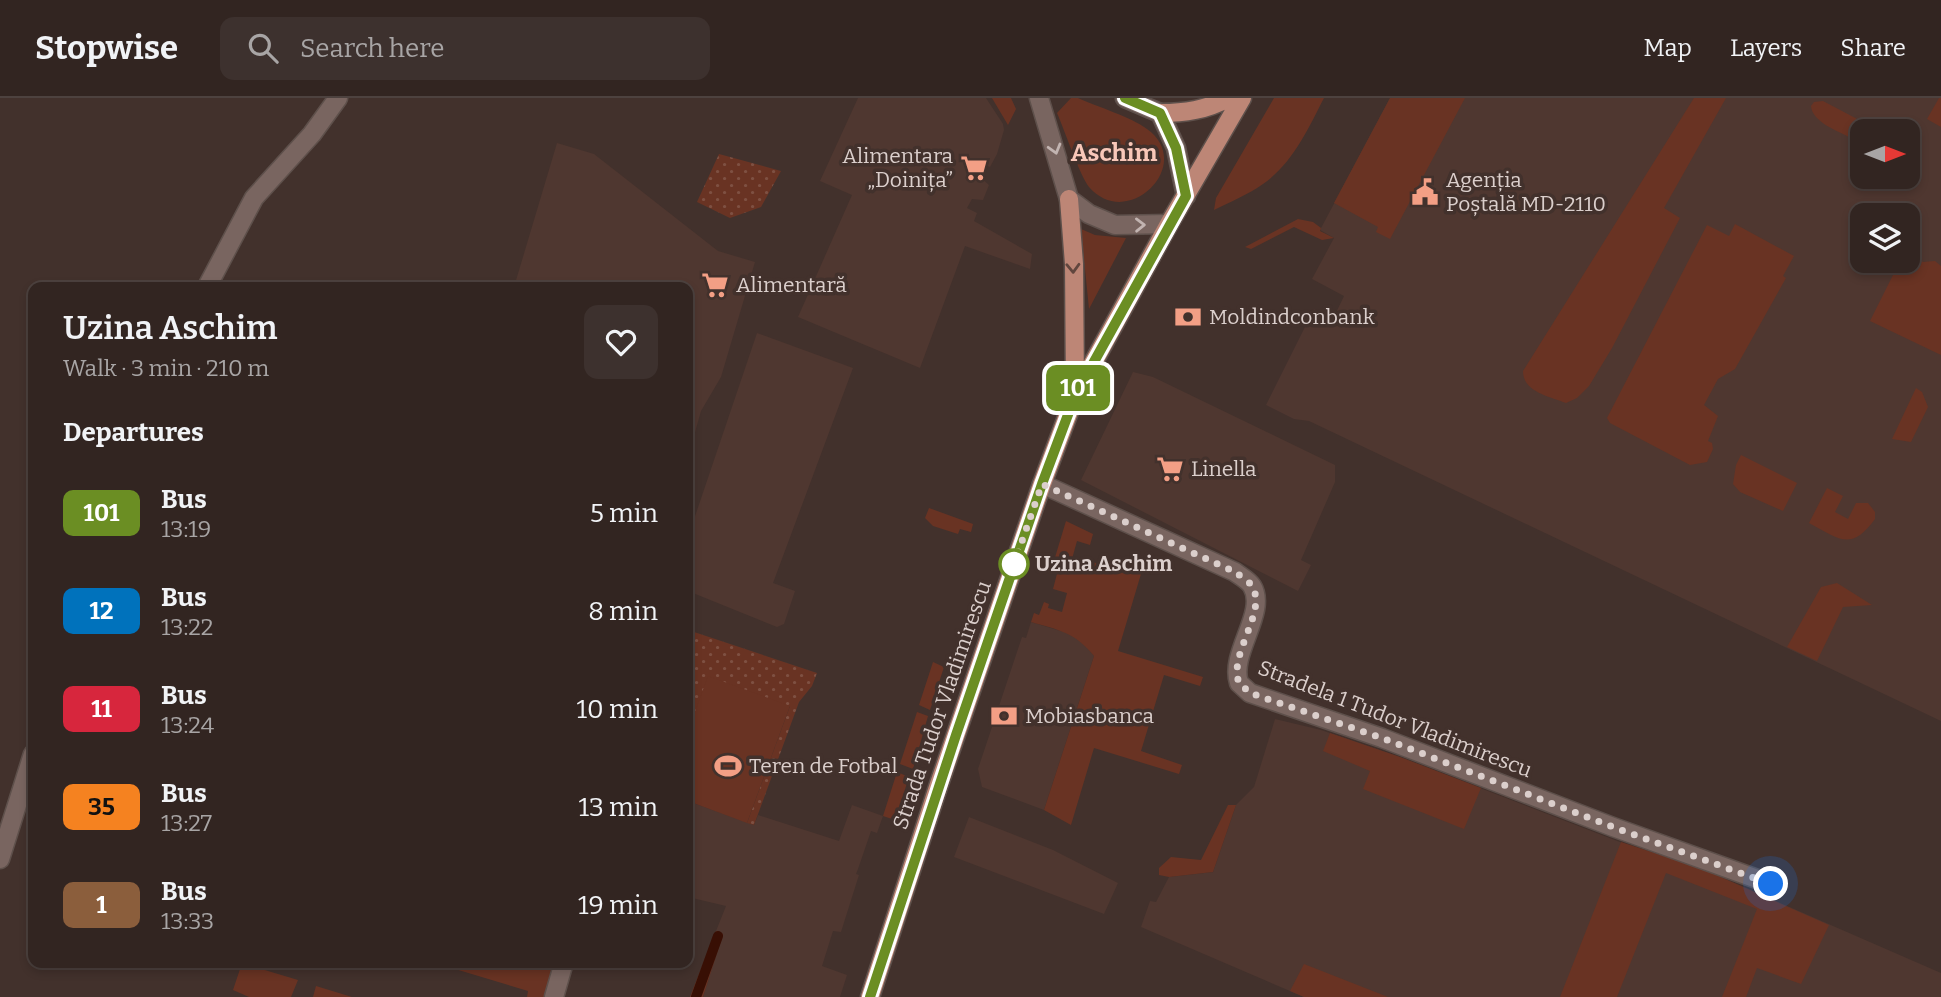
<!DOCTYPE html>
<html lang="en">
<head>
<meta charset="utf-8">
<style>
	:root { --surface:#322521; --page:#3d312e; --text:#f1f3f6; --muted:#a8a5a5; --line:#4d423f }
	body { margin:0; font-family:Bitter,serif; background:var(--page); color:var(--text); height:100vh; display:flex; flex-direction:column; font-size:26px; white-space:nowrap }
	* { box-sizing:border-box; margin:0 }
	p { font-size:23px; color:var(--muted) }
	.icon { flex:none; width:38px; height:38px; fill:none; stroke:currentColor; stroke-width:2; stroke-linecap:round; stroke-linejoin:round }
	.map { position:relative; flex:1; overflow:hidden }
	.drawer { position:absolute; left:28px; top:184px; width:665px; height:686px; display:flex; flex-direction:column; background:var(--surface); border-radius:14px; box-shadow:0 4px 10px #0003,0 0 0 2px var(--line) }
	.drawer>* { flex:none }
	.badge { padding:0 14px; border-radius:10px; font-size:24px; line-height:46px }
	.needle { width:46px; rotate:90deg }
	.controls { position:absolute; left:1850px; top:21px; display:grid; gap:14px }
	.controls a { display:grid; place-items:center; width:70px; height:70px; border-radius:14px; background:var(--surface); box-shadow:0 4px 10px #0003,0 0 0 2px var(--line); font-size:35px }
	.you { position:absolute; width:35px; height:35px; margin:-18px; border:5px solid #fff; border-radius:50%; background:#1a73e8; box-shadow:0 0 0 10px #1a73e833 }
	.map>.badge { position:absolute; translate:-50% -50%; box-shadow:0 0 0 4px #fff }
	h2 { padding:0 35px; font-size:26px; line-height:63px }
	.round { display:grid; place-items:center; flex:none; width:74px; height:74px; border-radius:14px; background:var(--page) }
	.overview { display:flex; align-items:center; justify-content:space-between; height:119px; padding:0 35px }
	h1 { font-size:33px; font-weight:600; line-height:52px }
	ul { padding:0; list-style:none }
	li { display:flex; align-items:center; gap:21px; height:98px; padding:0 35px }
	li div { flex:1 }
	li b { display:block; font-size:26px }
	li em { font-style:normal }
	li .badge { min-width:77px; font-weight:700; text-align:center }
	header { display:flex; align-items:center; gap:42px; box-sizing:border-box; height:98px; padding:0 35px; background:var(--surface); border-bottom:2px solid var(--line) }
	header strong { font-size:33px }
	nav { display:flex; gap:38px; margin-inline-start:auto; font-size:24px }
	.search { width:490px; height:63px; background:var(--page); display:flex; align-items:center; gap:18px; box-sizing:border-box; padding:0 24px; border-radius:14px; color:var(--muted); font-size:26px }
	.map>svg:first-child { display:block }
	.built { fill:#4f3730; fill-rule:evenodd }
	.grass { fill:url(#grass-dots) }
	.garden { fill:#693323 }
	.lines { fill:none; stroke-linecap:round; stroke-linejoin:round }
	.stream { stroke:#380f04; stroke-width:10 }
	.street-casing { stroke:#5e504b; stroke-width:21 }
	.secondary-casing { stroke:#5e504b; stroke-width:21 }
	.primary-casing { stroke:#5e504b; stroke-width:21 }
	.street { stroke:#796560; stroke-width:18 }
	.secondary { stroke:#796560; stroke-width:18 }
	.primary { stroke:#bd8676; stroke-width:18 }
	.oneway { stroke:#c2b4b1 }
	.oneway2 { stroke:#61463e }
	.line-casing { stroke:#fff; stroke-width:16 }
	.line { stroke:#6b8e23; stroke-width:10 }
	.walk { stroke:#dbcfcc; stroke-width:7; stroke-dasharray:0 12.6 }
	.stop-dot { fill:#fff; stroke:#6b8e23; stroke-width:3.5 }
	.labels { text-anchor:middle; dominant-baseline:central; stroke-width:7; stroke-linejoin:round; paint-order:stroke }
	.poi-label { font-size:21px; fill:#dbcfcc; stroke:#42312c; text-anchor:start }
	.stop-label { font-size:21px; font-weight:bold; fill:#dbcfcc; stroke:#42312c; text-anchor:start }
	.street-label { font-size:21px; fill:#dbcfcc; stroke:#42312c }
	.quarter-label { font-size:24px; font-weight:bold; fill:#f8c7b8; stroke:#42312c }
</style>
</head>
<body>
<header>
<strong>Stopwise</strong>
<div class="search"><svg class="icon" aria-label="search" viewBox="0 0 24 24"><circle cx="10" cy="10" r="6"/><path d="M15 15l6 6"/></svg>Search here</div>
<nav><a>Map</a><a>Layers</a><a>Share</a></nav>
</header>
<div class="map">
<svg width="1941" height="899" viewBox="0 0 1941 899">
	<defs>
		<pattern id="grass-dots" width="8" height="8" patternUnits="userSpaceOnUse" patternTransform="scale(1.75)"><rect width="8" height="8" fill="#693323"/><path d="M2 2h.1M6 6h.1" fill="none" stroke="#7e5042" stroke-width="1.8" stroke-linecap="round"/></pattern>
	</defs>
	<rect width="100%" height="100%" fill="#42312c"/>
	<path class="built" d="M858 0H986L1003 26 1004 32 997 56 990 69 985 67 979 78 989 87 983 102 972 101 967 110 977 115 974 123 1032 156 1030 171 965 148 920 270 798 219 852 97 820 83Z
		M1390 0H1941V623L1309 323 1294 321 1266 307 1314 211 1333 221 1344 198 1312 181 1334 140 1320 132ZM1862 33H1908V79H1862ZM1862 117H1908V163H1862Z
		M557 45 594 56 718 153 755 164 721 279 701 313 692 345 688 344V189H514Z
		M757 235 853 270 773 485 795 493 784 526 777 529 688 493V439Z
		M1133 274 1153 279 1335 367V384L1301 462 1311 467 1298 493 1081 382Z
		M1031 524 1071 536 1083 544 1094 558 1044 712 982 689 978 671 1022 539 1026 540Z
		M1275 621 1321 632 1400 659 1638 751 1698 769 1941 875V899H1304L1141 829 1150 803 1156 804 1169 779 1213 774 1236 707 1254 689Z
		M688 703 754 727 758 717 839 743 852 707 883 718 877 735 871 733 858 771 856 776 859 777 841 834 833 833 822 868 847 877 840 899H703L723 836 716 833 726 808 688 799Z
		M969 719 1053 752 1118 785 1104 816 954 759Z"/>
	<path class="grass" d="M719 56 781 73 761 109 730 120 697 104Z
		M688 532 817 575 812 588 799 604 754 727 747 725 790 608 688 633Z"/>
	<path class="garden" d="M992 0H1011L1016 11 1008 27Z
		M1071 0H1078C1098 9 1131 19 1147 31 1196 66 1128 134 1089 89 1080 78 1064 31 1057 15Z
		M1274 0H1324C1308 31 1293 65 1263 86 1249 96 1230 104 1214 112L1216 100Z
		M1390 0H1465L1390 141 1376 134 1378 129 1334 105Z
		M1694 0H1726L1664 110 1680 120 1612 250 1589 288 1577 300 1566 305C1549 298 1523 294 1523 273Z
		M1939 0H1941V29L1927 21Z
		M1823 3 1861 23C1862 32 1859 36 1851 40 1838 33 1812 24 1811 8L1814 4Z
		M1298 121 1313 124 1321 130 1320 133 1334 140 1322 142 1294 129 1251 151 1245 149Z
		M1735 126 1794 158 1783 178 1786 180 1735 271 1718 281 1704 307 1718 318 1708 343 1712 345 1713 351 1707 364 1690 367 1610 325 1607 320 1707 127 1729 138Z
		M1081 131 1095 137 1126 140 1089 211Z
		M1908 155 1923 164 1935 163 1941 168V257L1870 223 1900 163H1908Z
		M1916 290 1922 294 1928 309 1911 344 1892 341Z
		M1741 357 1797 385 1783 413 1740 394 1733 386 1736 367Z
		M1827 390 1843 398 1835 414 1848 421 1856 405H1868L1875 414V421C1851 454 1839 441 1809 425Z
		M929 410 973 426 971 434 960 431 958 436 933 428 925 420Z
		M1066 423 1093 436 1090 447 1077 443 1072 461 1085 465 1086 462 1116 471 1117 468 1141 476 1118 553 1203 579 1200 588 1164 577 1141 653 1182 667 1179 676 1094 650 1071 727 1044 712 1094 558C1075 534 1058 532 1031 524L1034 515 1039 517 1044 504 1049 506 1048 510 1062 514 1067 495 1053 491 1059 468 1053 466Z
		M1837 485 1872 507 1843 509 1817 563 1787 549 1821 489Z
		M933 564 944 569 930 612 919 607Z
		M708 578 790 608 747 725 688 703V633Z
		M917 614 928 618 913 671 900 666Z
		M1330 635 1400 659 1481 690 1464 731 1363 691 1370 673 1323 653Z
		M897 674 909 679 895 722 883 718Z
		M1228 707H1236L1213 774 1169 779 1159 777V770L1171 759 1201 762Z
		M1621 744 1698 769 1829 827 1801 886 1757 870 1746 899H1722L1757 811 1666 775 1617 899H1560Z
		M716 833 723 836 703 899H690Z
		M242 865 298 882 291 899H249L233 892Z
		M435 865 552 864V865L546 899H527L528 893Z
		M1304 866 1388 899H1304L1290 893Z
		M316 888 352 899H313Z"/>
	<g class="lines">
		<path class="stream" d="M696 899 718 838"/>
		<defs>
			<path id="street" d="M207 189 254 100 312 36 338 0
				M1042 386 1235 474C1240 478 1248 482 1252 488 1268 514 1229 555 1239 585L1250 595 1382 640 1613 729 1771 786
				M0 761 33 656
				M554 899 564 864"/>
			<path id="secondary" d="M1039 0 1069 101 1089 116 1115 127 1169 126
				M1125 0 1160 15 1176 50 1186 98"/>
			<path id="primary" d="M1160 15C1185 15 1206 12 1228 0
				M1069 101 1074 166 1075 294
				M870 899 939 686 1042 386 1075 298 1169 126 1242 0"/>
		</defs>
		<use href="#street" class="street-casing"/>
		<use href="#secondary" class="secondary-casing"/>
		<use href="#primary" class="primary-casing"/>
		<use href="#street" class="street"/>
		<use href="#secondary" class="secondary"/>
		<use href="#primary" class="primary"/>
	</g>
	<defs><path id="oneway-chevron" d="M-2-3.5L2.5 0L-2 3.5" fill="none" stroke-width="1.6" stroke-linecap="round" stroke-linejoin="round" transform="scale(1.75)"/></defs>
	<g class="oneway">
		<use href="#oneway-chevron" transform="translate(1055 51) rotate(74)"/>
		<use href="#oneway-chevron" transform="translate(1140 127) rotate(-1)"/>
	</g>
	<use class="oneway2" href="#oneway-chevron" transform="translate(1073 170) rotate(88)"/>
	<g class="lines">
		<defs>
			<path id="line" d="M870 899 956 637 1042 386 1075 298 1186 98 1176 50 1160 15 1125 0"/>
		</defs>
		<use href="#line" class="line-casing"/>
		<use href="#line" class="line"/>
		<path class="walk" d="M1014 466 1042 386 1235 474C1240 478 1248 482 1252 488 1268 514 1228 555 1239 585L1250 595 1382 640 1613 729 1771 786"/>
	</g>
	<defs>
		<symbol id="supermarket-bare" viewBox="-9 -9 18 18"><path d="M-6-5.5h2.5l.6 2H6L4.5 2H-2.5L-4.4-4H-6ZM-1.5 3.2a1.3 1.3 0 1 0 .1 0ZM3 3.2a1.3 1.3 0 1 0 .1 0Z" fill="#f39f85" stroke="#42312c" stroke-width="2.5" paint-order="stroke"/></symbol>
		<symbol id="civic-bare" viewBox="-9 -9 18 18"><path d="M-.6-6.5H3V-4.5H.6V-3L4-1V1h2V6H-6V1h2V-1L-.6-3ZM-1.2 2.5V6h2.4V2.5Z" fill="#f39f85" stroke="#42312c" stroke-width="2.5" paint-order="stroke"/></symbol>
		<symbol id="bank-bare" viewBox="-9 -9 18 18"><path d="M-6-4H6V4H-6ZM0-2.3a2.3 2.3 0 1 0 0 4.6a2.3 2.3 0 1 0 0-4.6Z" fill="#f39f85" stroke="#42312c" stroke-width="2.5" paint-order="stroke"/></symbol>
		<symbol id="stadium-bare" viewBox="-9 -9 18 18"><path d="M0-5a6.5 5 0 1 0 0 10a6.5 5 0 1 0 0-10ZM-3.5-1.8h7v3.6h-7Z" fill="#f39f85" stroke="#42312c" stroke-width="2.5" paint-order="stroke"/></symbol>
	</defs>
	<g fill-rule="evenodd">
		<use href="#supermarket-bare" x="955" y="51" width="38" height="38"/>
		<use href="#civic-bare" x="1406" y="75" width="38" height="38"/>
		<use href="#supermarket-bare" x="696" y="168" width="38" height="38"/>
		<use href="#bank-bare" x="1169" y="200" width="38" height="38"/>
		<use href="#supermarket-bare" x="1151" y="352" width="38" height="38"/>
		<use href="#bank-bare" x="985" y="599" width="38" height="38"/>
		<use href="#stadium-bare" x="709" y="649" width="38" height="38"/>
	</g>
	<circle class="stop-dot" cx="1014" cy="466" r="14"/>
	<g class="labels">
		<g class="poi-label">
			<text x="953" y="58" text-anchor="end">Alimentara<tspan x="953" dy="24">„Doinița”</tspan></text>
			<text x="1446" y="82">Agenția<tspan x="1446" dy="24">Poștală MD-2110</tspan></text>
			<text x="736" y="187">Alimentară</text>
			<text x="1209" y="219">Moldindconbank</text>
			<text x="1191" y="371">Linella</text>
			<text x="1025" y="618">Mobiasbanca</text>
			<text x="749" y="668">Teren de Fotbal</text>
		</g>
		<g class="stop-label">
			<text x="1035" y="466">Uzina Aschim</text>
		</g>
		<g class="street-label">
			<text transform="translate(942 607) rotate(-71)">Strada Tudor Vladimirescu</text>
			<text transform="translate(1395 621) rotate(21)">Stradela 1 Tudor Vladimirescu</text>
		</g>
		<g class="quarter-label">
			<text x="1114" y="55">Aschim</text>
		</g>
	</g>
</svg>
<div class="controls">
<a><svg class="needle" viewBox="-14 -14 28 28"><path d="M0-13l5 13h-10z" fill="#e53935"/><path d="M0 13l5-13h-10z" fill="#a8a5a5"/></svg></a>
<a><svg class="icon" aria-label="layers" viewBox="0 0 24 24"><path d="M12 4l9 5-9 5-9-5zM3 14l9 5 9-5"/></svg></a>
</div>
<div class="you" style="left:1771px;top:786px"></div>
<b class="badge" style="left:1078px;top:290px;background:#6b8e23;color:#fff">101</b>
<section class="drawer">
<div class="overview"><div><h1>Uzina Aschim</h1><p>Walk · 3 min · 210 m</p></div><a class="round"><svg class="icon" aria-label="heart" viewBox="0 0 24 24"><path d="M12 20l-8-8c-3-5 5-10 8-4 3-6 11-1 8 4z"/></svg></a></div>
<h2>Departures</h2>
<ul>
<li><span class="badge" style="background:#6b8e23;color:#fff">101</span><div><b>Bus</b><p>13:19</p></div><em>5 min</em></li>
<li><span class="badge" style="background:#0072bc;color:#fff">12</span><div><b>Bus</b><p>13:22</p></div><em>8 min</em></li>
<li><span class="badge" style="background:#d7263d;color:#fff">11</span><div><b>Bus</b><p>13:24</p></div><em>10 min</em></li>
<li><span class="badge" style="background:#f58220;color:#111">35</span><div><b>Bus</b><p>13:27</p></div><em>13 min</em></li>
<li><span class="badge" style="background:#8b5e3c;color:#fff">1</span><div><b>Bus</b><p>13:33</p></div><em>19 min</em></li>
</ul>
</section>
</div>
</body>
</html>
